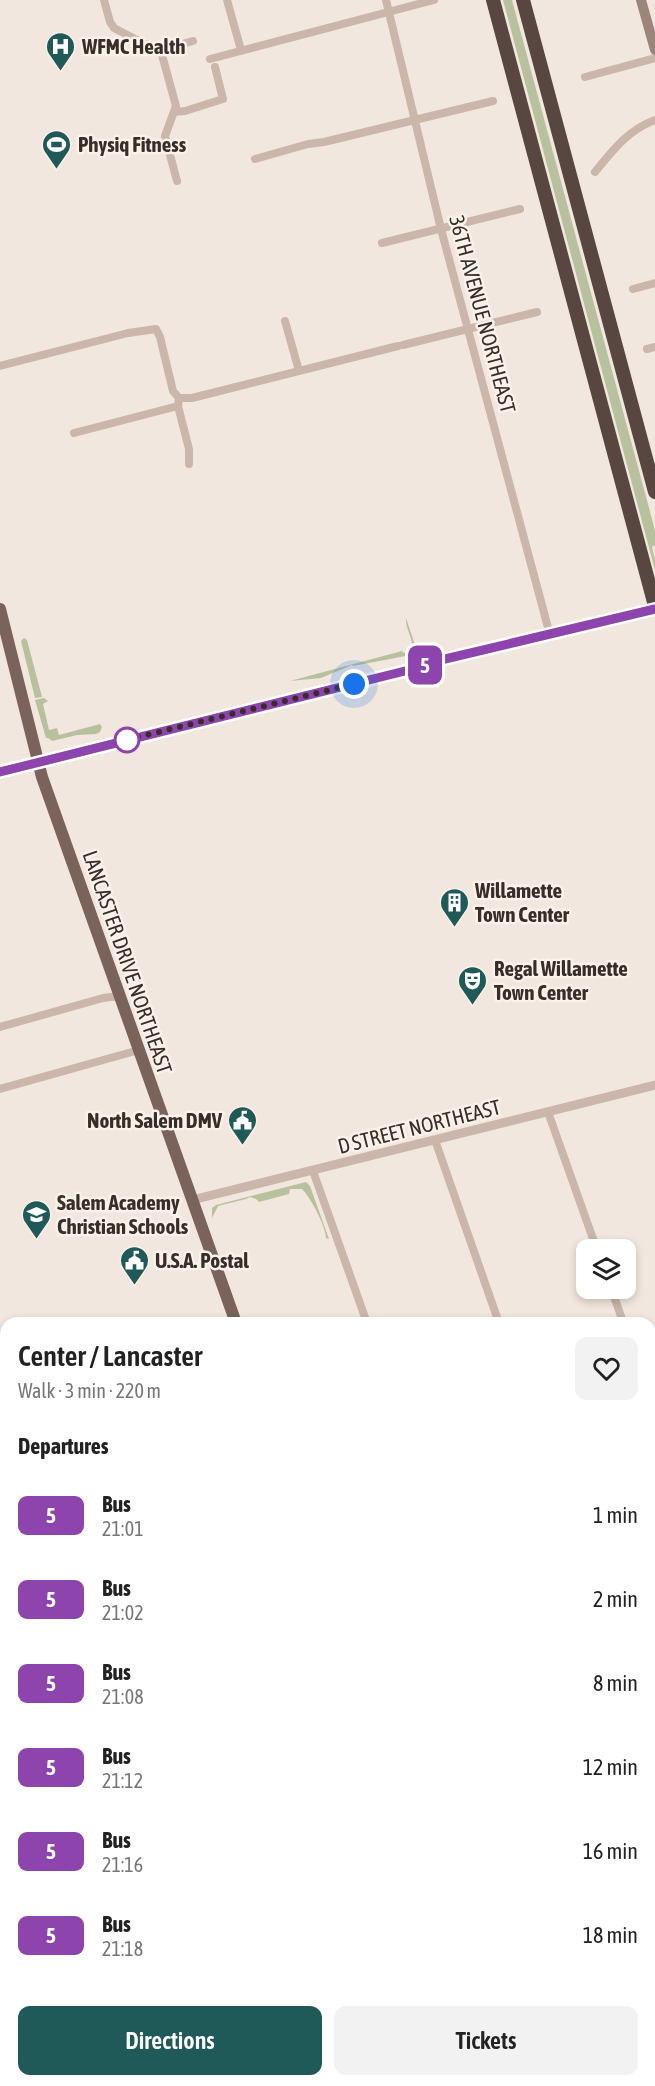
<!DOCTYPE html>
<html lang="en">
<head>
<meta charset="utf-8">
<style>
	:root { --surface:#fff; --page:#f2f2f2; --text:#222; --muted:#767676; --accent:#1f5958 }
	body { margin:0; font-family:"Asap Condensed",sans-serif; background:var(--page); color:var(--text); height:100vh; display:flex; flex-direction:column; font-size:22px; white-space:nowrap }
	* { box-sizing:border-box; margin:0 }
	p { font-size:20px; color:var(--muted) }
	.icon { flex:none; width:33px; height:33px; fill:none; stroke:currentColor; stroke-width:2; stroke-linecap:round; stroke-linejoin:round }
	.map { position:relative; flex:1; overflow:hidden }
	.details { position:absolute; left:0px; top:1317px; width:656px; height:770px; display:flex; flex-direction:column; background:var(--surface); border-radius:18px 18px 0 0; box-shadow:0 3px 9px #0003 }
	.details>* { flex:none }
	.badge { padding:0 12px; border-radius:9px; font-size:21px; line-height:39px }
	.buttons { position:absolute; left:576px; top:1239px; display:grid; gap:12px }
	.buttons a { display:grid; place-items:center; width:60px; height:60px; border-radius:12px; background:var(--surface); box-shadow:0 3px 9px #0003; font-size:30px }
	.you { position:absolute; width:30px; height:30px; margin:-15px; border:4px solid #fff; border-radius:50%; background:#1a73e8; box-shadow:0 0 0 9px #1a73e833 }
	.map>.badge { position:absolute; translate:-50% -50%; box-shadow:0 0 0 3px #fff }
	h2 { padding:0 18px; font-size:22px; line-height:54px }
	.round { display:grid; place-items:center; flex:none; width:63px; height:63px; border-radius:12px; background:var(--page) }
	.headline { display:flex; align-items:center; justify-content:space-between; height:102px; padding:0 18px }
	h1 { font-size:28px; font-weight:600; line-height:45px }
	.cta { display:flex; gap:12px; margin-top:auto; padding:12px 18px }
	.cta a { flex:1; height:69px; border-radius:12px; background:var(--accent); color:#fff; font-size:24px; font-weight:600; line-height:69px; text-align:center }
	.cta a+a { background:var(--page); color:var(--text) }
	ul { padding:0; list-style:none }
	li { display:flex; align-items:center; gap:18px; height:84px; padding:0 18px }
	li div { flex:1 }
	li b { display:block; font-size:22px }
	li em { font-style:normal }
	li .badge { min-width:66px; font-weight:700; text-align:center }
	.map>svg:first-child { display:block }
	.green { fill:#b8c19e }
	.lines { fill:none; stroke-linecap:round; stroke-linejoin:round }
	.stream { stroke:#7dafad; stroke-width:2 }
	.minor { stroke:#cab6aa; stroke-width:8 }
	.tertiary { stroke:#cab6aa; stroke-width:9 }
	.secondary { stroke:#9e857b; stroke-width:10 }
	.primary { stroke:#79635b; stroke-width:12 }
	.motorway { stroke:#584641; stroke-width:14 }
	.line-casing { stroke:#fff; stroke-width:14 }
	.line { stroke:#8e44ad; stroke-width:9 }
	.walk { stroke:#382d29; stroke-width:6; stroke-dasharray:0 10.8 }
	.stop-dot { fill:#fff; stroke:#8e44ad; stroke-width:3 }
	.labels { text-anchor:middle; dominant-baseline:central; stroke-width:5; stroke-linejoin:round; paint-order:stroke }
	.poi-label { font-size:21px; font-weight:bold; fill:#382d29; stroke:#faf1ea; text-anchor:start }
	.street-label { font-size:21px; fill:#382d29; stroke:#faf1ea }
</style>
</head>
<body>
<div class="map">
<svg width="655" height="2086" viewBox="0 0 655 2086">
	<rect width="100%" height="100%" fill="#f2e7de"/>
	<path class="green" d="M503 0H512L648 504 655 531V547L654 545 652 547 655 560V570Z
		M406 618 415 645 411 655 353 666 352 665 321 678 290 681 402 651 403 653 411 650C415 639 405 630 406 618Z
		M24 638 27 640 42 697 35 698 21 641Z
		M44 698 48 701 43 704 49 730 57 728 59 735 100 724 102 727 100 732 96 734 77 735 52 741 48 738H46L35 700Z
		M306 1182 310 1186 329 1239 326 1238C326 1227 311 1198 302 1189H290L289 1194 259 1202 256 1199 250 1197 246 1199 218 1206 212 1218V1208L216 1205Z"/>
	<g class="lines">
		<path class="stream" d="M277 2080 279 2086"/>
		<path class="minor" d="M104 0 110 22 114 28 158 51 162 55 176 106 165 136 177 181
			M227 0 241 50
			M386 0 441 229 550 635
			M158 51 193 41
			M210 59 434 0
			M585 77 655 58
			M174 112 185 111 223 99 215 67
			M255 159 308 144 324 142 493 101
			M595 172C613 150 628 130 655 120
			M382 243 520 209
			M633 289 655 283
			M285 321 299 371
			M403 345 537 312
			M647 349 655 347
			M0 366 128 333 156 329 160 337 173 391 179 398 178 406 189 449V464
			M179 398H192L398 346
			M74 433 178 406
			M0 1027 103 998 120 996
			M0 1089 139 1050
			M548 1112 597 1250
			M435 1140 499 1323
			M313 1171 367 1323
			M611 1288 622 1319
			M650 1370 655 1368
			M650 1461 655 1460
			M650 1542 655 1540
			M0 1569 6 1568
			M650 1605 655 1603
			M618 2080 619 2086"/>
		<path class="tertiary" d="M192 1200 655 1085"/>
		<path class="secondary" d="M641 0 655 50
			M0 772 413 669 445 659 655 609
			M193 2086 212 2080"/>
		<path class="primary" d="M0 609 42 777 236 1323
			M650 1954 655 1953
			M451 2080 453 2086
			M465 2080 466 2086"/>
		<path class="motorway" d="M493 0 655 606
			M523 0 655 492"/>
	</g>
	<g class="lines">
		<defs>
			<path id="line" d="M0 772 413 669 445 659 655 609"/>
		</defs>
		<use href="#line" class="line-casing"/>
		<use href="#line" class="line"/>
		<path class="walk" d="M127 740 122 741 354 684"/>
	</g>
	<defs>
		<symbol id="hospital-pin" viewBox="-11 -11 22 30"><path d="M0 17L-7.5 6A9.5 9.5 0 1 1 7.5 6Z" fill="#1f5958" stroke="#faf1ea"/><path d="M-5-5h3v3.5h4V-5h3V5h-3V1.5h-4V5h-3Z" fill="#fff"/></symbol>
		<symbol id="stadium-pin" viewBox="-11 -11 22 30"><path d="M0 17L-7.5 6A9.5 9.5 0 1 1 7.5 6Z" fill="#1f5958" stroke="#faf1ea"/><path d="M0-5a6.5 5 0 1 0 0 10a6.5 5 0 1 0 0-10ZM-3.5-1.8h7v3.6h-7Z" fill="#fff"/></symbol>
		<symbol id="building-pin" viewBox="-11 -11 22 30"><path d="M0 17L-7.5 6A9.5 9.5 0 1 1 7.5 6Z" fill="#1f5958" stroke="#faf1ea"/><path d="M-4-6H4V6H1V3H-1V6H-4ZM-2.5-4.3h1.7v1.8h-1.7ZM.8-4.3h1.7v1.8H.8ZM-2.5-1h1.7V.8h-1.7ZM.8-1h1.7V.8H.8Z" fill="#fff"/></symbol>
		<symbol id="theatre-pin" viewBox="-11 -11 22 30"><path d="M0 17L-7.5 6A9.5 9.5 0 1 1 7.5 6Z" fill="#1f5958" stroke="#faf1ea"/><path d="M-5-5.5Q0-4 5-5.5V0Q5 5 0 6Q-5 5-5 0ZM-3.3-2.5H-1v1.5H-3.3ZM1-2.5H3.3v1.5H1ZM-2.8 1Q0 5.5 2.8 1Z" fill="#fff"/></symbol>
		<symbol id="civic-pin" viewBox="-11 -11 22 30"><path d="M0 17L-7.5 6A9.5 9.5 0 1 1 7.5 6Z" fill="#1f5958" stroke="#faf1ea"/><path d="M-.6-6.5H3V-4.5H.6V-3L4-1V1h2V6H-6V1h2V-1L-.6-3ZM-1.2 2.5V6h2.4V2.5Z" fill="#fff"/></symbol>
		<symbol id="school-pin" viewBox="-11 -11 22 30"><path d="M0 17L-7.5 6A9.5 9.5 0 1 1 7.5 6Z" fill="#1f5958" stroke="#faf1ea"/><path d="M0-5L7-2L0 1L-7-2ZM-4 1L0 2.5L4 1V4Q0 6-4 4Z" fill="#fff"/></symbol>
	</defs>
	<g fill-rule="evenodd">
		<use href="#hospital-pin" x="44" y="30" width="33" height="45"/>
		<use href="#stadium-pin" x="40" y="128" width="33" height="45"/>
		<use href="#building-pin" x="438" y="886" width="33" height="45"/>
		<use href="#theatre-pin" x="456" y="964" width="33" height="45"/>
		<use href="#civic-pin" x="226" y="1104" width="33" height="45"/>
		<use href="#school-pin" x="20" y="1198" width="33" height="45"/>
		<use href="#civic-pin" x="118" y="1244" width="33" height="45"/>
	</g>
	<circle class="stop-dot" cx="127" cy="740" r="12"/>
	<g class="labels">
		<g class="poi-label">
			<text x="82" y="46">WFMC Health</text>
			<text x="78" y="144">Physiq Fitness</text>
			<text x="475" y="890">Willamette<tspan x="475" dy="24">Town Center</tspan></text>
			<text x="494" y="968">Regal Willamette<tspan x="494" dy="24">Town Center</tspan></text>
			<text x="222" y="1120" text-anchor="end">North Salem DMV</text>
			<text x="57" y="1202">Salem Academy<tspan x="57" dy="24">Christian Schools</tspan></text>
			<text x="155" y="1260">U.S.A. Postal</text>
		</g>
		<g class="street-label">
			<text transform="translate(483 314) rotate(75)">36TH AVENUE NORTHEAST</text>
			<text transform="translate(128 962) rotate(71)">LANCASTER DRIVE NORTHEAST</text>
			<text transform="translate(419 1126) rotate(-14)">D STREET NORTHEAST</text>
		</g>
	</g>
</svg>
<div class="buttons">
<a><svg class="icon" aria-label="layers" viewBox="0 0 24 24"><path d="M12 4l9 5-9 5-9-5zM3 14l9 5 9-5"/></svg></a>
</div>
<div class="you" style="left:354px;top:684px"></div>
<b class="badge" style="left:425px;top:665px;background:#8e44ad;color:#fff">5</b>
<section class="details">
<div class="headline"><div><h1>Center / Lancaster</h1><p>Walk · 3 min · 220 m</p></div><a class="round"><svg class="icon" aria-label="heart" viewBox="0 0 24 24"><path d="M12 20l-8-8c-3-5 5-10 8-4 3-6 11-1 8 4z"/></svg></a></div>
<h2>Departures</h2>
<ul>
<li><span class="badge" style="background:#8e44ad;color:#fff">5</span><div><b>Bus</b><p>21:01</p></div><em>1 min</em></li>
<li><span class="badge" style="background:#8e44ad;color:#fff">5</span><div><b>Bus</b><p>21:02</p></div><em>2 min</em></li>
<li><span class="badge" style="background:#8e44ad;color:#fff">5</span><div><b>Bus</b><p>21:08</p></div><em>8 min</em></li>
<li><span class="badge" style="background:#8e44ad;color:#fff">5</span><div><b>Bus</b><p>21:12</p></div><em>12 min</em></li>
<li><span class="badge" style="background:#8e44ad;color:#fff">5</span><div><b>Bus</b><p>21:16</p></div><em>16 min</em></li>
<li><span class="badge" style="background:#8e44ad;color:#fff">5</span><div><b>Bus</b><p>21:18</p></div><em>18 min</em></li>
</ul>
<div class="cta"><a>Directions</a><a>Tickets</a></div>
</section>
</div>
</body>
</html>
